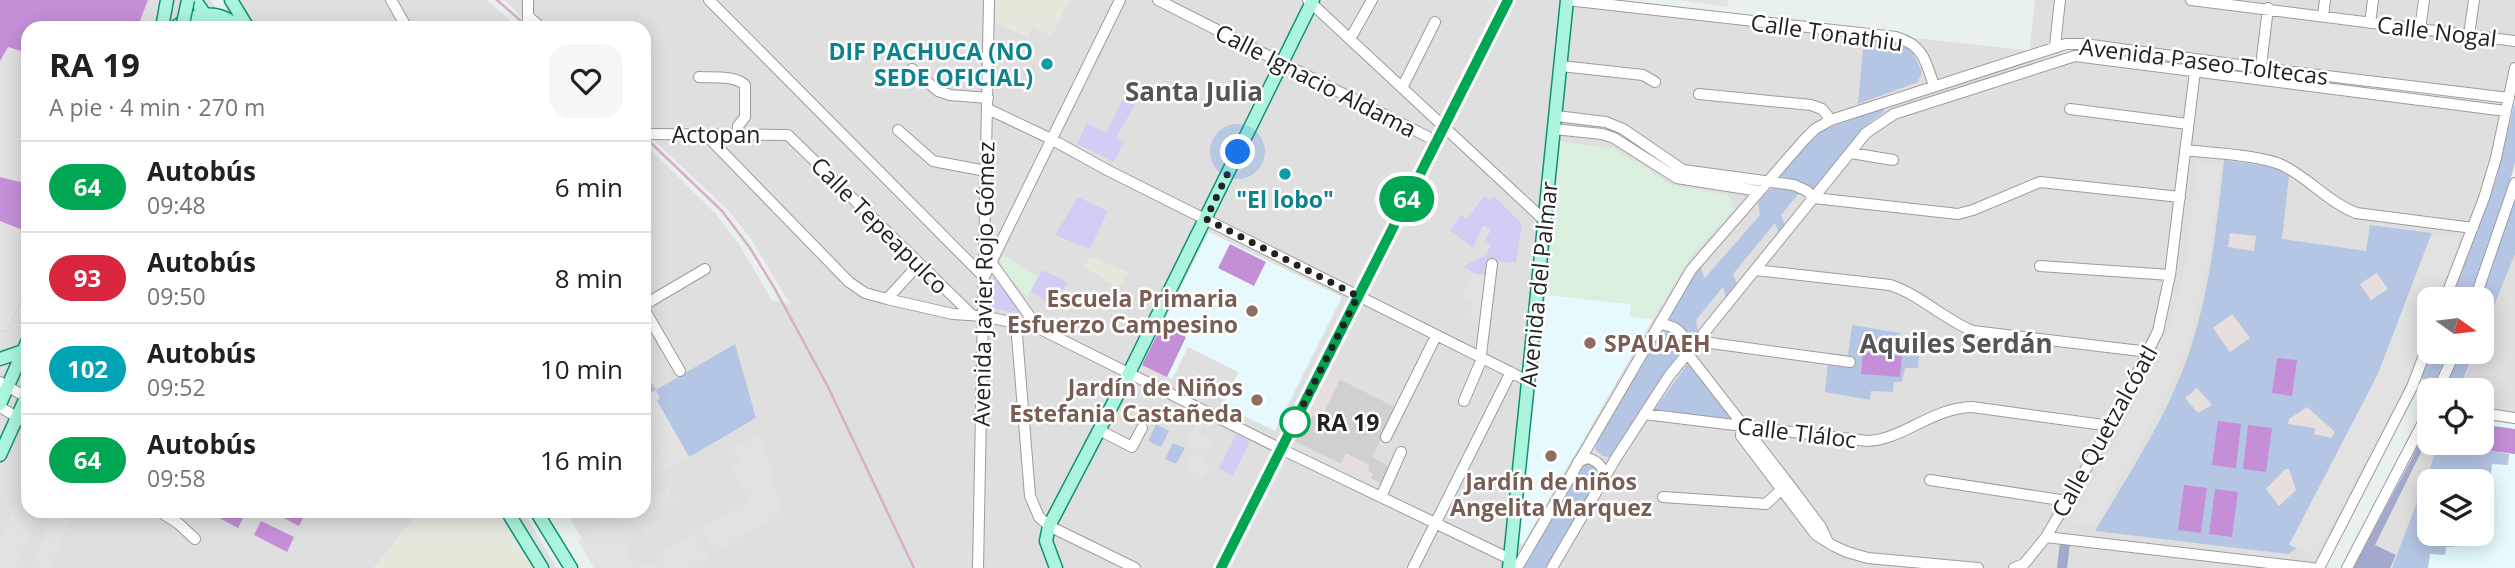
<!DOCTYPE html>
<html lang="es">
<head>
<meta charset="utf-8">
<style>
	:root { --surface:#fff; --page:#f6f6f6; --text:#202124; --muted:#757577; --line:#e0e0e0 }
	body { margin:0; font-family:"Open Sans",sans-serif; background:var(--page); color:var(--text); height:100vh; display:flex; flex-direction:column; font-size:26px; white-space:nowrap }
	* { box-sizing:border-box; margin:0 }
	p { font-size:23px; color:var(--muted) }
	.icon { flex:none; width:38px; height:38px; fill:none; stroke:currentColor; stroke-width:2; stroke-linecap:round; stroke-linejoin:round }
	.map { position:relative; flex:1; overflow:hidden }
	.details { position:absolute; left:21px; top:21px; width:630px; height:497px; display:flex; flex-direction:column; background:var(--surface); border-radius:21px; box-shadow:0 4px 18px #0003 }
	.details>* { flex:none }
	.badge { padding:0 14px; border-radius:23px; font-size:24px; line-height:46px }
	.needle { width:46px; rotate:104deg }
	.buttons { position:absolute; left:2417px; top:287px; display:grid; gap:14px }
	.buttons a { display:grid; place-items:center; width:77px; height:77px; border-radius:14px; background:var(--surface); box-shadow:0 4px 18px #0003; font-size:35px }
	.you { position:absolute; width:35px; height:35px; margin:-18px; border:5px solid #fff; border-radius:50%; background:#1a73e8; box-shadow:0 0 0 10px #1a73e833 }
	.map>.badge { position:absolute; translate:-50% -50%; box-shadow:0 0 0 4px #fff }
	.round { display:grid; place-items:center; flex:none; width:74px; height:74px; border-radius:21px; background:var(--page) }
	.summary { display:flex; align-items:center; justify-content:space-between; height:119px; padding:0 28px }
	h1 { font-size:33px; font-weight:700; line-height:52px }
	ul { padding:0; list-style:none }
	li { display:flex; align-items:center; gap:21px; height:91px; padding:0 28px; border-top:2px solid var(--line) }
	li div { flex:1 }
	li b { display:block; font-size:26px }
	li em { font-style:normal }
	li .badge { min-width:77px; font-weight:700; text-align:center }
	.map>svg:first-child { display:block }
	.residential { fill:#dfdfdf; fill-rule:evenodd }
	.commercial { fill:#dbefde }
	.industrial { fill:#e5e9dc }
	.education { fill:#e6fafd; fill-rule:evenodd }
	.religious { fill:#d0d0d0 }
	.grass { fill:#b5c6e5 }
	.forest { fill:#a2a9cc }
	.park { fill:#d4ccf5 }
	.pitch { fill:#c58fd8 }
	.parking { fill:#e2e2e2 }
	.plaza { fill:#e7dfdd }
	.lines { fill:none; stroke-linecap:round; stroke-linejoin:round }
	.stream { stroke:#daaeca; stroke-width:2.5 }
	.minor-casing { stroke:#9c9c9c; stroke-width:12 }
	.major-casing { stroke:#0e9177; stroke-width:15 }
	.minor { stroke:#fff; stroke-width:10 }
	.major { stroke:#abf4de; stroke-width:12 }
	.major-bridge-casing { stroke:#0e9177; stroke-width:15; stroke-linecap:butt }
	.major-bridge { stroke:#abf4de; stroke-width:12 }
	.line-casing { stroke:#fff; stroke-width:16 }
	.line { stroke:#00a651; stroke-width:10 }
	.walk { stroke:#222; stroke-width:7; stroke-dasharray:0 12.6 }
	.culture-dot { fill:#0f9aa8; stroke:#fff; stroke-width:2.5 }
	.education-dot { fill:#8d6e63; stroke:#fff; stroke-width:2.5 }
	.stop-dot { fill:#fff; stroke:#00a651; stroke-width:3.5 }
	.labels { text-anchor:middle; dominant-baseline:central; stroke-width:5; stroke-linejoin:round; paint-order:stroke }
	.street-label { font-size:23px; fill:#222; stroke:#fff }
	.culture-label { font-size:23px; font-weight:bold; fill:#0d838f; stroke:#fff; text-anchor:end }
	.education-label { font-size:23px; font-weight:bold; fill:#785e54; stroke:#fff; text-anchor:end }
	.stop-label { font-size:23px; font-weight:bold; fill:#222; stroke:#fff; text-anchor:start }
	.quarter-label { font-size:26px; font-weight:bold; fill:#555; stroke:#fff }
</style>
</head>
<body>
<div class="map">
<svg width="2515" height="568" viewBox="0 0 2515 568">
	<rect width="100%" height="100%" fill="#e9f1ef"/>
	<path class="residential" d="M0 0H211L228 28H28V511H523L557 568H0Z
		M237 0H487L519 28H254Z
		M504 0H1566L1507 568H600L565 511H644V143L717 215 740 246 772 300 790 304 751 239 729 211 644 131V28H534Z
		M1569 0 2033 51 2030 46 2035 0H2515V85L2512 104 2095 50 2074 49 2059 53 2511 105 2447 299H2429V348L2321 568H1513Z
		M2515 253V568H2355L2429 428V443H2482V390H2459L2476 352H2482V338ZM2429 481H2482V534H2429Z"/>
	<path class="commercial" d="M1560 141 1614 149 1645 167 1670 185 1730 195 1734 209 1690 257 1653 319 1630 318 1631 304 1546 295Z
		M1003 255 1038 276 1027 297 999 266Z"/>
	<path class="industrial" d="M996 0H1069L1052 36 1033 27 1028 37 995 23Z
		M1090 257 1128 272 1118 288 1084 267Z
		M419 511H504L539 568H373Z"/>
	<path class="education" d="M1209 232 1342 297 1275 431 1222 405 1238 372 1188 347 1172 379 1142 365Z
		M1546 295 1631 304 1630 317 1653 319 1523 544 1518 543Z
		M2482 420 2515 424V568H2392L2439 443H2482ZM2429 481H2482V534H2429Z"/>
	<path class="religious" d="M1329 374 1397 408 1372 457 1390 467 1382 484 1295 441Z"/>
	<path class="grass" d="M1864 38 1894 42 1911 49 1922 72 1918 82 1858 104Z
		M2515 101V163L2503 206 2470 299H2450L2496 180Z
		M1883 108 1884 112 1870 122 1814 189 1798 181 1780 176 1800 151 1823 130Z
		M2224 160 2274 167 2289 176 2282 239 2366 251 2370 225 2432 233 2378 374 2290 545 2297 548 2288 554 2095 531C2129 474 2169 414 2190 350 2210 289 2217 225 2224 160Z
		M1781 187 1800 192 1781 215 1785 226 1779 233 1775 223 1733 274 1737 285 1726 298 1723 287 1696 320 1698 332 1689 343C1688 329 1680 322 1666 321L1700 266 1705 278 1760 215 1758 202C1765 193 1769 188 1781 187Z
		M2515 199V254L2482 336 2480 299Z
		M1852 325 1900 333V339L1920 340 1918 368H1905L1902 382H1894L1893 392 1871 391 1870 400 1825 392 1829 353 1848 355Z
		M1666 331C1676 333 1682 342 1681 353L1655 387 1617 452 1609 457 1602 456 1595 449 1598 437 1658 337Z
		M735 344 756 418 689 457 657 401 660 398 656 390 644 397V371L656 390Z
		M2429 352H2448L2434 384 2419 377Z
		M2459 352H2475L2458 390H2442Z
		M1688 363 1734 420 1653 412Z
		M2482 421 2493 422 2489 451 2509 454 2508 465 2492 464 2490 482 2467 478V481H2429V534H2455L2453 547H2446L2445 555 2430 554 2428 568H2392L2439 443H2482Z
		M1156 424 1169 431 1161 447 1148 441Z
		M1173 443 1185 448 1176 464 1165 459Z
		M1587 463 1597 465 1601 476 1548 568H1520L1580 468Z"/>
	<path class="forest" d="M2429 421V436L2375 545 2396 555 2390 568H2353L2411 460Z
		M2060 542 2070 543 2067 568H2057Z"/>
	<path class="park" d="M1130 85 1142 92 1116 138 1124 142 1114 162 1077 144 1087 123 1106 133Z
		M1484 196 1490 200 1494 196 1522 224 1516 263 1489 260 1486 276 1472 273 1464 266 1486 255 1491 245 1485 240 1491 230 1483 225 1473 248 1450 230 1461 215 1467 219Z
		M1078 197 1108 211 1090 249 1055 235Z
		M1042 270 1068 282 1053 306 1031 291Z
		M993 277 1020 308 1022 312 1020 315 990 307Z
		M1236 434 1250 441 1233 476 1219 468Z"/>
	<path class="pitch" d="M0 0H148L137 28H28V286L8 329 0 332Z
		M1230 244 1266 262 1254 286 1218 268Z
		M1162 325 1186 337 1167 377 1142 365Z
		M1863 352 1902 356 1900 377 1861 374Z
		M2277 358 2297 360 2292 396 2272 393Z
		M2218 421 2241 424 2236 468 2212 465Z
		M2248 425 2272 428 2266 472 2243 469Z
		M2493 426 2515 429V454L2490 451Z
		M2184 485 2207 488 2201 533 2178 530Z
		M2215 489 2238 492 2232 537 2209 534Z
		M206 511H240L245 514 238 528Z
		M270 511H304L306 512 299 526Z
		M261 521 294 537 287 552 254 535Z"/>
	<path class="parking" d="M1677 0H1728V7Z
		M8 47 28 53V184L0 177V61Z
		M2197 162 2221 165 2210 254 2190 338 2166 398 2094 526 2070 522 2125 423 2168 330 2182 281 2187 253Z
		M0 221 28 232V286L8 329 0 332Z
		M2432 233 2460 239 2437 299H2429V320L2405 383 2315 556 2289 545 2378 374Z
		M1472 273 1486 276 1482 320 1469 317 1474 301 1461 297Z
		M644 398 657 401 689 457 644 483V467L663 455 652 436 656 433 651 425 647 427 644 422Z
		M1199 415 1205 418 1198 434 1213 441 1203 460 1212 464 1203 479 1186 466 1195 449 1186 444Z
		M760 434 782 512 715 553 701 529 750 500 731 467 739 463 733 449Z
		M667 488 675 501 645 520 651 531 644 536 640 530 634 533 628 545 630 557 640 565H654L659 562 656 557 693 533 708 557 690 568H594L578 540 628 511H644V502Z
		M14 504 35 512 16 568H0V533H3Z
		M52 511H74L50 568H32Z"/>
	<path class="plaza" d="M2230 233 2256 236 2254 251 2228 247Z
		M2377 273 2388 289 2371 300 2360 284Z
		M2232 314 2250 338 2230 352 2213 328Z
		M1329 374 1340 379 1321 419 1313 415 1308 425 1305 422Z
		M2197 388 2212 405 2198 413 2185 398Z
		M2307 407 2335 432 2331 438 2314 434 2315 428 2288 424 2289 419Z
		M1346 453 1369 465 1368 471 1373 474 1371 479 1341 464Z
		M2285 469H2289L2296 490 2279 506 2266 489Z"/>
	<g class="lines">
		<path class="stream" d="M497 0 521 21
			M650 142 722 211 750 248 775 289 828 387 914 568"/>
		<defs>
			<path id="minor" d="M391 0 407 28
				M709 0 984 277 1120 0
				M1158 0 1436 141
				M1308 0 1545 221
				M1567 0 1896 37C1923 45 1926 61 1934 86
				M2191 0 2515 41
				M528 16 541 28
				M2323 16 2325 0
				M2370 23 2373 0
				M528 28V0
				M2420 29 2424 0
				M2469 35 2474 0
				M1350 39 1372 0
				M2055 46 2060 0
				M1561 66 1643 75 1655 82
				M912 69 938 91 950 95 988 98
				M2260 74 2268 8
				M699 77C713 78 734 75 745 85V117L738 126V134
				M1402 88 1435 22
				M1699 94 1811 105 1822 109 1831 120
				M988 109 1051 139 1109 171 1528 381
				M2070 109 2188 124
				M1556 116 1606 122 1623 129 1683 170 1794 185 1807 191 1814 198 1958 214 1973 210 2040 182 2180 197
				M1554 129 1602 134 1614 138 1677 178 1759 191
				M898 130 933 161 986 171
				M644 134 788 135 972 315
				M705 134 849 282 865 293 887 299 953 314 983 316 1038 328 1281 449 1510 559
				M2185 150C2211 153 2260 155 2282 165 2309 178 2328 202 2356 213L2473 228
				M1851 153 1893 160
				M991 262 1038 328
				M2040 266 2170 275
				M1755 270 1890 285C1921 295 1943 319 1973 331L2149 352
				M887 299 919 264
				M2445 299 2484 198 2496 158 2515 68
				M2475 299 2515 183
				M644 305 705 269
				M644 309 680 371
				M1016 323 1030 496 1039 517 1049 526 1135 568
				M1660 324C1677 326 1687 334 1687 353L1788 483 1821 527 1827 540
				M1696 341 1850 362
				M0 382 26 397
				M2438 390 2455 352
				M1464 401 1480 363 1492 264
				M0 407 28 424
				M2482 413 2515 418
				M1644 414 1867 441C1905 439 1931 408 1972 407L2111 426
				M1742 425 1741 436 1816 535 1834 546 1847 552 1868 558 1978 568
				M1099 430 1132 447 1142 428
				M1386 437 1436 336
				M1578 462 1587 458C1599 461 1604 467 1604 479
				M1930 480 2067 501
				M1381 497 1401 452
				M1663 497 1766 504 1784 487
				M159 511 179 524 195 539
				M2046 537 2312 568
				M978 568 989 0
				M1221 568 1508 0
				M1413 568 1511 372
				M1517 568 1691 270 1804 140 1815 129 1831 120 2066 44H2084L2261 68 2509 98
				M1552 568 1616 458 1669 376 1866 133 1894 114 2075 56 2506 111
				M2014 568 2024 564 2046 537 2111 426 2158 331 2170 275 2195 71
				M2319 568 2412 387 2429 342
				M2347 568 2429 411"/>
			<path id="major" d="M195 0 214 28
				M231 0 248 28
				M162 28 167 0
				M174 28C194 12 220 8 238 28
				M0 359 23 351
				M0 404 28 340
				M0 455 28 393
				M507 511 542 568
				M536 511 571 568
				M1056 568 1046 541 1049 526 1129 373 1313 0
				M1509 568 1567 0"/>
		</defs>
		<use href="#minor" class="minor-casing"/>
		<use href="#major" class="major-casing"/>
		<use href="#minor" class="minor"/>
		<use href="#major" class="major"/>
		<defs>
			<path id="major-bridge" d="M182 28 188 0"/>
		</defs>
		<use href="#major-bridge" class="major-bridge-casing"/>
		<use href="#major-bridge" class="major-bridge"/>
	</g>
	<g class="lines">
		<defs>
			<path id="line" d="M1221 568 1508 0"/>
		</defs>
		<use href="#line" class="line-casing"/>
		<use href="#line" class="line"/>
		<path class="walk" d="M1238 152 1206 219 1358 296 1292 427 1295 422"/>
	</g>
	<g class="culture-dot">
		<circle cx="1047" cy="64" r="7"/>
		<circle cx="1285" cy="174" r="7"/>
	</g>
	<g class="education-dot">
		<circle cx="1252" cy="311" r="7"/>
		<circle cx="1590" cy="343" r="7"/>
		<circle cx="1257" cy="400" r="7"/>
		<circle cx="1551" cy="456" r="7"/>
	</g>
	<circle class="stop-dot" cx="1295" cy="422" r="14"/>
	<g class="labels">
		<g class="street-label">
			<text transform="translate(2437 31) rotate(7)">Calle Nogal</text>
			<text transform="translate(1827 32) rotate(8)">Calle Tonathiu</text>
			<text transform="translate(2204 61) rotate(7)">Avenida Paseo Toltecas</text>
			<text transform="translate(1316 80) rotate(27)">Calle Ignacio Aldama</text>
			<text x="716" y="134">Actopan</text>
			<text transform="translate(880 225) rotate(45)">Calle Tepeapulco</text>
			<text transform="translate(983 284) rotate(-89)">Avenida Javier Rojo Gómez</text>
			<text transform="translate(1538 284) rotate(-84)">Avenida del Palmar</text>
			<text transform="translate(2104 431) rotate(-61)">Calle Quetzalcóatl</text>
			<text transform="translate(1797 432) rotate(7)">Calle Tláloc</text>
		</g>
		<g class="culture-label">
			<text x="1033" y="51">DIF PACHUCA (NO<tspan x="1033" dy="26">SEDE OFICIAL)</tspan></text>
			<text x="1285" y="199" text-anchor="middle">"El lobo"</text>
		</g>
		<g class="education-label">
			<text x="1238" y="298">Escuela Primaria<tspan x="1238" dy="26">Esfuerzo Campesino</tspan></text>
			<text x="1604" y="343" text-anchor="start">SPAUAEH</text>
			<text x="1243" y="387">Jardín de Niños<tspan x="1243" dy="26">Estefania Castañeda</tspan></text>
			<text x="1551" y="481" text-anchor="middle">Jardín de niños<tspan x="1551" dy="26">Angelita Marquez</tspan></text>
		</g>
		<g class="stop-label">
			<text x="1316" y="422">RA 19</text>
		</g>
		<g class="quarter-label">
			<text x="1194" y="91">Santa Julia</text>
			<text x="1956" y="343">Aquiles Serdán</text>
		</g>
	</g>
</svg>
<div class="buttons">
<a><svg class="needle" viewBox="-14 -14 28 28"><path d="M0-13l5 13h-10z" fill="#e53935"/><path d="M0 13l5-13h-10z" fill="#757577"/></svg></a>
<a><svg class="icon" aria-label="locate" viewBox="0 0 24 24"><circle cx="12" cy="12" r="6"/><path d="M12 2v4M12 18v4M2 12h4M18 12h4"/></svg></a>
<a><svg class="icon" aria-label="layers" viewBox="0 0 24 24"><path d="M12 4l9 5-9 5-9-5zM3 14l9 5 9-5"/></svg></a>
</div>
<div class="you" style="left:1238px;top:152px"></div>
<b class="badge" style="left:1407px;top:199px;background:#00a651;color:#fff">64</b>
<section class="details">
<div class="summary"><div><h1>RA 19</h1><p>A pie · 4 min · 270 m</p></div><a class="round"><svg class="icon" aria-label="heart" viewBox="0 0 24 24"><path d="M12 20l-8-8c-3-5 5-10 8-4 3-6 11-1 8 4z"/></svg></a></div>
<ul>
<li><span class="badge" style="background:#00a651;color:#fff">64</span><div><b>Autobús</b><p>09:48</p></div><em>6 min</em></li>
<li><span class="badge" style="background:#d7263d;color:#fff">93</span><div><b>Autobús</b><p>09:50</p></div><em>8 min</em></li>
<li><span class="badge" style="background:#00a3b4;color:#fff">102</span><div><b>Autobús</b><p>09:52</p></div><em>10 min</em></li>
<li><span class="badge" style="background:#00a651;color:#fff">64</span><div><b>Autobús</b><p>09:58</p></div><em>16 min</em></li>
</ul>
</section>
</div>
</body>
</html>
